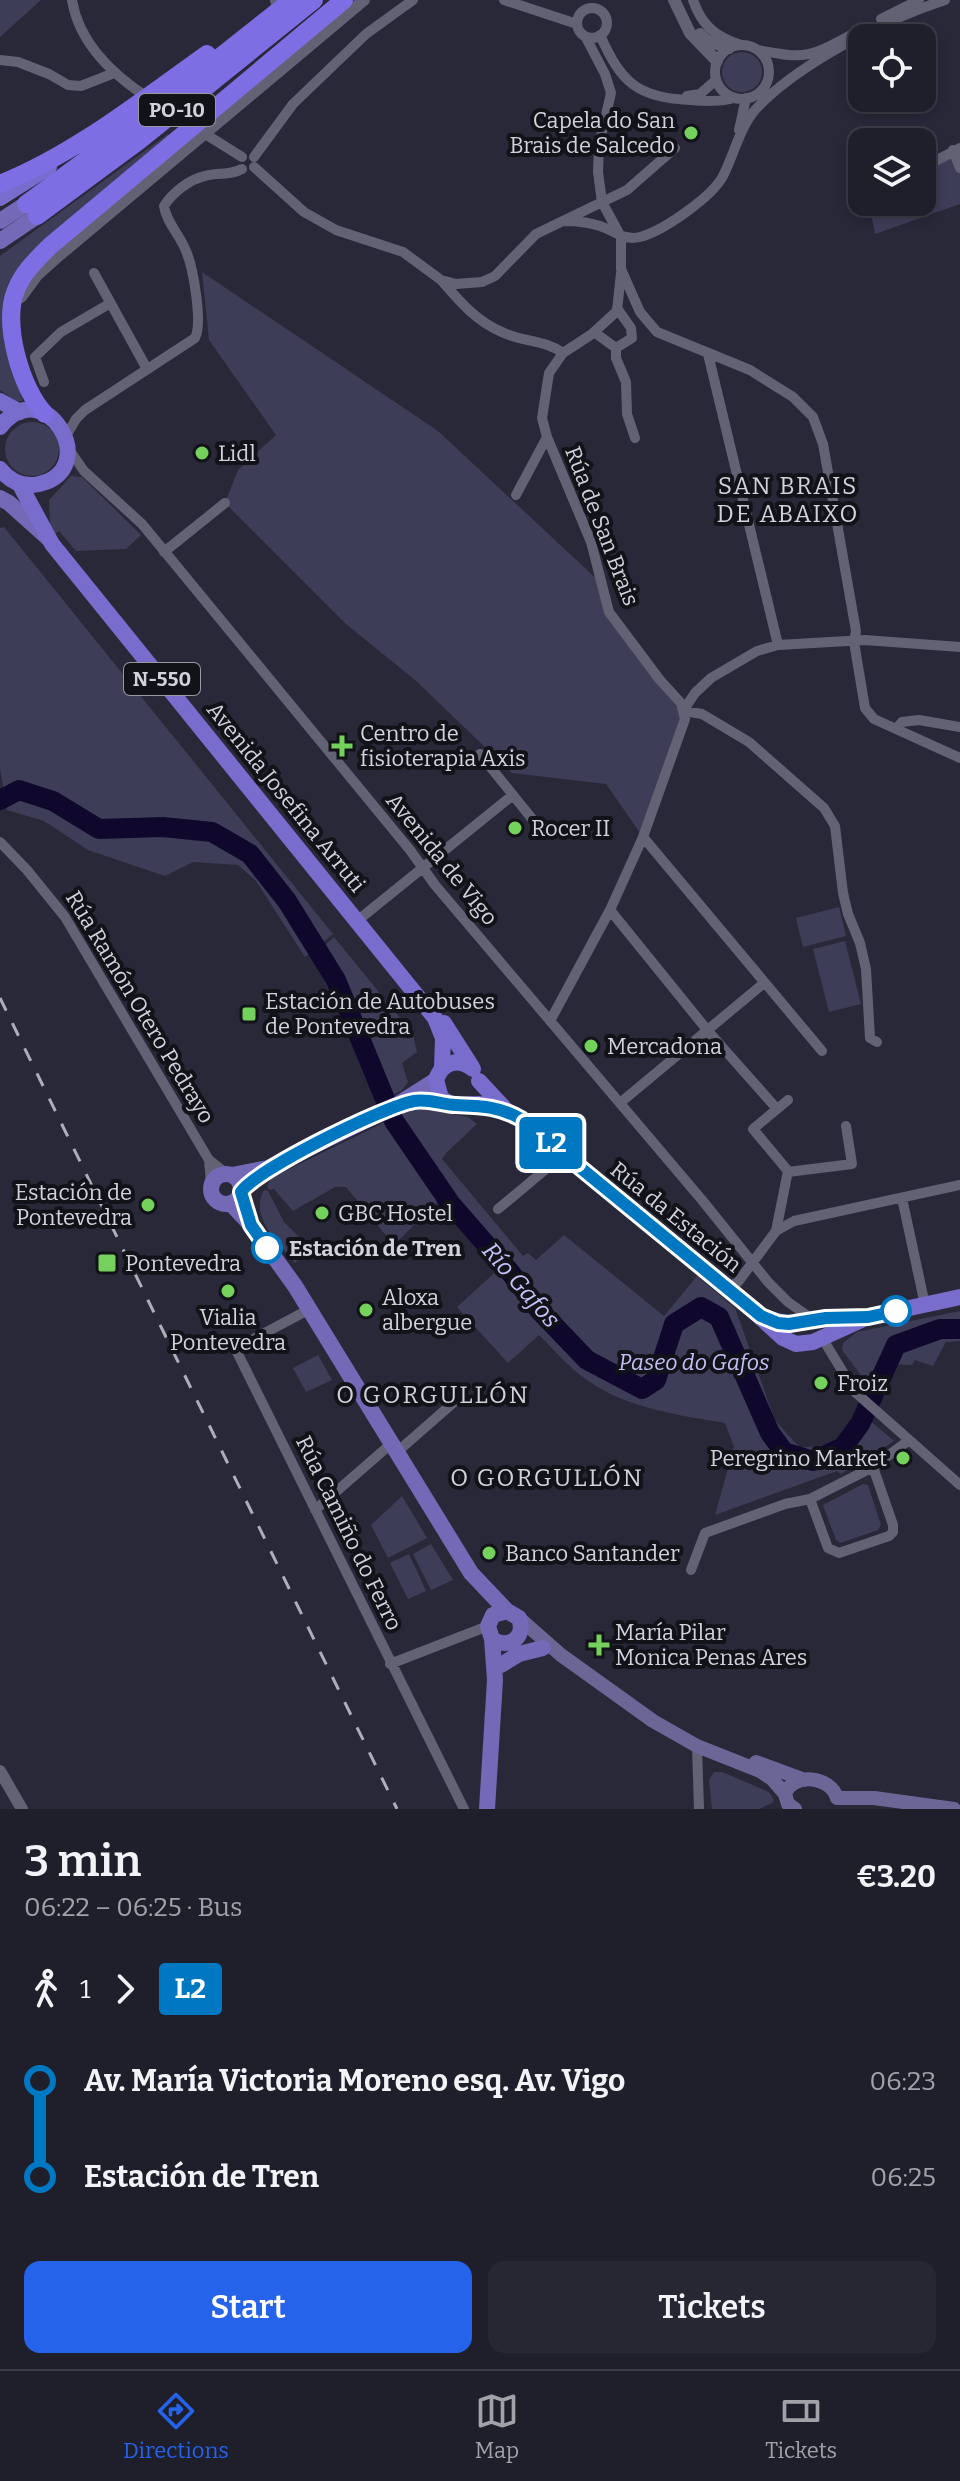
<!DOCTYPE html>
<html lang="en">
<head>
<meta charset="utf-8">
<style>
	:root { --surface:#1f1e2b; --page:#272733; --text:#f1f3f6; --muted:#a1a2a9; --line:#3c3c47; --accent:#2563eb }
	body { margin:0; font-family:Bitter,serif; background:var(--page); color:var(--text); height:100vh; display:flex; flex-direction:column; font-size:30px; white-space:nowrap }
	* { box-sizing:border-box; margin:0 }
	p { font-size:26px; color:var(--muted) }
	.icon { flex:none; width:44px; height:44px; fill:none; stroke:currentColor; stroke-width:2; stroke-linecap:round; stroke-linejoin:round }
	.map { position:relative; height:1809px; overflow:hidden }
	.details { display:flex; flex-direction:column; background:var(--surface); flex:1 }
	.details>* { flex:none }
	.badge { padding:0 16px; border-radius:6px; font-size:28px; line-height:52px }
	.tools { position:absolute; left:848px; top:24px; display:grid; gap:16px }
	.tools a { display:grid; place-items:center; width:88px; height:88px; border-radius:16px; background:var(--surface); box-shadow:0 4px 12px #0003,0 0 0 2px var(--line); font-size:40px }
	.map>.badge { position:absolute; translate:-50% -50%; box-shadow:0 0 0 4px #fff }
	.legs { display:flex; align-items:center; gap:12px; height:88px; padding:0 24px; font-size:26px }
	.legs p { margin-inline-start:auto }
	.summary { display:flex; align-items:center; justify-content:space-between; height:136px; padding:0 24px }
	h1 { font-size:44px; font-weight:600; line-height:60px }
	.button { display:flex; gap:16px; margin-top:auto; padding:16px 24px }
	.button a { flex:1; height:92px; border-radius:16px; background:var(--accent); color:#fff; font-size:32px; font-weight:600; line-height:92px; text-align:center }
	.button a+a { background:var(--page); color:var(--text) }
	ul { padding:0 24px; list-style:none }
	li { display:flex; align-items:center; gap:28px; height:96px; font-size:30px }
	li i { display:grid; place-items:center; width:12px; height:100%; margin:0 10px; background:currentColor }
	li i::after { content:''; width:20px; height:20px; margin:-10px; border:6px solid; border-radius:50%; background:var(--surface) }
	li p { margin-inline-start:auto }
	li:first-child i { background:linear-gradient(#0000 50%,currentColor 0) }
	li:last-child i { background:linear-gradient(currentColor 50%,#0000 0) }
	.tabs { display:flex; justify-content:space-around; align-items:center; height:112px; border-top:2px solid var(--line); background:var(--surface); font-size:22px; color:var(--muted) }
	.tabs a { display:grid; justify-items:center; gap:4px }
	.tabs .selected { color:var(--accent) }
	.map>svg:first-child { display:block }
	.green { fill:#3e3d58 }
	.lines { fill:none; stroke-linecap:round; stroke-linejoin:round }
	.river { stroke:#0f082c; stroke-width:20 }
	.minor { stroke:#636275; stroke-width:10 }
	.tertiary { stroke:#636275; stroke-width:12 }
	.secondary { stroke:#6b6696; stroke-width:14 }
	.primary { stroke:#7369b7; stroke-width:16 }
	.trunk { stroke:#786ccd; stroke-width:16 }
	.motorway { stroke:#7d6ee3; stroke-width:18 }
	.rail { stroke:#aeaebb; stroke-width:3; stroke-dasharray:14 14; stroke-linecap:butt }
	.line-1-casing { stroke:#fff; stroke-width:18 }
	.line-1 { stroke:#0078c1; stroke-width:12 }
	.poi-dot { fill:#74d25c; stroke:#121219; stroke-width:3 }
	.stop-1-dot { fill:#fff; stroke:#0078c1; stroke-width:4 }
	.labels { text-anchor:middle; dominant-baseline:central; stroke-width:8; stroke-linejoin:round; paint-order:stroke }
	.shield { fill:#121219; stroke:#9898a2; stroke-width:2 }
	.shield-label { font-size:20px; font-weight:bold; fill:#d2d2dd }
	.poi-label { font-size:22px; fill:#d2d2dd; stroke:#121219; text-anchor:start }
	.street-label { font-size:22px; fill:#d2d2dd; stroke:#121219 }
	.stop-label { font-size:22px; font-weight:bold; fill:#d2d2dd; stroke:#121219; text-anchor:start }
	.park-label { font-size:22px; font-style:italic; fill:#c2c0f9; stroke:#121219 }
	.neighbourhood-label { font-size:24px; letter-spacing:2px; fill:#d2d2dd; stroke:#121219 }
	.water-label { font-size:24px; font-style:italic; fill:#c4c3fb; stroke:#121219 }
</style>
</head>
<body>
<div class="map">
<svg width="960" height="1809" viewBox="0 0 960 1809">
	<rect width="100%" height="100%" fill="#292839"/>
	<path class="green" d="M0 0H41L0 37Z
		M722 72a20 20 0 1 1 40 0a20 20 0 1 1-40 0Z
		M168 134 170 135 30 255 6 346 23 401H16L0 390V256Z
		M953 150 960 168V204L875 234 869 202H922V169Z
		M202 272 438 431 601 583 609 612 683 711 643 837 606 784 512 773 415 680 346 624 225 503 238 470 276 435 209 340Z
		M5 449a27 27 0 1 1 54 0a27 27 0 1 1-54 0Z
		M71 476 82 477 141 535 126 549 76 551 59 531 55 534 50 525 49 500Z
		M4 527 333 934 305 957 256 881 238 865 193 862 165 876 88 850 44 821 7 810 0 768V528Z
		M839 907 846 936 803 947 796 918Z
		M334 937 405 1024 400 1029 408 1039 413 1035 417 1052 402 1063 408 1082 401 1091 388 1097 342 984 319 950Z
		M845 941 861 1004 829 1012 813 949Z
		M420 1108 468 1117 477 1124 447 1152 442 1159 523 1256 528 1253 536 1260 564 1235 664 1316 697 1276 735 1308 775 1420 800 1448 832 1444 861 1413 894 1441 841 1474 837 1471 715 1515 734 1447 725 1423C673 1414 616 1407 574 1370 562 1360 551 1346 539 1335L508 1363 457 1307 501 1267 440 1199 394 1245 346 1187H335L293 1211 274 1189 269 1190 267 1186 271 1178 381 1124 402 1109Z
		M264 1190 268 1191 284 1222 311 1249 295 1263C278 1241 249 1218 264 1190Z
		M960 1311V1341L946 1342 933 1366 915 1360 912 1365 892 1364 883 1398 875 1394 842 1350 843 1343 857 1332Z
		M318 1355 332 1380 306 1392 293 1368Z
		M863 1484 868 1485 881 1525 878 1530 840 1543 836 1540 823 1505Z
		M402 1496 427 1538 388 1558 371 1525Z
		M431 1544 453 1580 431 1590 413 1554Z
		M409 1554 426 1591 408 1599 390 1563Z
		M714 1772H722L769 1792 774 1800 772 1803 759 1809H712L709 1780Z"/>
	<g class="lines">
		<path class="river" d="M0 800 19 790 53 801 99 829 163 827 212 832 250 854 287 901 336 980 394 1121 450 1203 510 1272 539 1310 587 1360 642 1389 656 1380 674 1324 701 1307 719 1317 770 1433 784 1452 813 1461 843 1447 860 1424 896 1345 940 1329H960"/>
		<path class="minor" d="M72 0C79 44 114 76 150 99
			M504 0 577 24
			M693 0C702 26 716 37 741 45
			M577 23a15 15 0 1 1 30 0a15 15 0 1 1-30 0Z
			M881 19 919 0
			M600 35C621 82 637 98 690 100 705 101 720 102 734 98
			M585 36 605 74 611 93 599 145 598 172 602 202 621 237V269L640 312 657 332 750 370 793 397 813 417 823 444 856 631 854 642 865 708 874 719 960 758
			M715 72a27 27 0 1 1 54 0a27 27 0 1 1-54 0Z
			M757 50C806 59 809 58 853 34
			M0 60 18 62 49 74 68 85 81 86 114 73
			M687 96 700 94 716 80
			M170 112 242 157
			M739 130 746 98
			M953 150 960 168
			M254 157 293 104 366 34 413 0
			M254 167 304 212 336 230 403 252 441 280 456 284 482 282 495 276 536 234 627 190 675 148
			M922 168 960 148
			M564 221C577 221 588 222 600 226 615 231 624 241 640 237 663 231 712 197 723 176 734 155 739 129 755 110 797 64 886 19 945 0
			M94 273 147 369
			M442 281C460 302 477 322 504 333 524 342 545 340 563 353
			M594 332 616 348 632 338 631 328 617 308
			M616 348V358L626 382 627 414 635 438
			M708 354 778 645
			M44 382 35 357 61 332 109 304
			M66 436 76 419 85 410 195 338C203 323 193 267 186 251 180 235 166 222 164 206 172 193 190 179 205 176 219 172 229 176 242 169
			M68 448 84 471 142 524 410 850 435 885 702 1200 768 1282 788 1302 815 1321
			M516 495 547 437
			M164 552 225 503
			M683 711 702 714 749 742 824 808 835 826 843 893 848 914 860 943 866 969 870 1038 877 1042
			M683 711 695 693 711 678 757 651 778 645 865 640 960 647
			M896 729 902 722 919 720 960 727
			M480 754 537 825
			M643 837 822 1051
			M0 842 27 870 65 917 209 1160 227 1174
			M610 910 708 1031 777 1109
			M357 921 513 795
			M550 1021 610 910 643 837 685 719 681 703 660 680 609 612 591 542 547 437 542 418 549 373 563 353 592 334 617 311 621 273
			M620 1103 764 983
			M209 1160 211 1183
			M788 1172 852 1164 846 1126
			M902 1198 925 1305
			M498 1209 564 1154
			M776 1231 794 1221 960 1185
			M727 1287 738 1282 776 1231 788 1171 753 1129 788 1100
			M310 1309 240 1346 237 1352 464 1809
			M821 1336 855 1392 960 1485
			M397 1452 453 1403
			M810 1499 828 1548 839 1553 889 1536 893 1532V1525L873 1467
			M315 1510 392 1443
			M691 1570 705 1533 785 1504 810 1499 873 1467 908 1441
			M390 1664 488 1626
			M697 1746 699 1809"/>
		<path class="tertiary" d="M674 0 690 33 717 61
			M276 1 277 0
			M700 34 706 40 729 48
			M21 297 37 275 56 258 364 0
			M0 1771 22 1809"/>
		<path class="secondary" d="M519 1618 561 1655 653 1721 697 1746 760 1771 772 1779 785 1794
			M756 1762 805 1780
			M837 1798H874L954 1809
			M795 1809 788 1804 785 1794C793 1772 831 1776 837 1798"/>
		<path class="primary" d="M0 221 26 204
			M0 241 37 216
			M0 498 9 503 48 538
			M211 1189a15 15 0 1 1 30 0a15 15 0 1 1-30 0Z
			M232 1175 268 1168 395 1106 436 1080
			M231 1204 251 1225 295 1286 471 1573 507 1611 519 1618C526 1637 510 1650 492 1639L488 1626 493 1615 507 1611
			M501 1665 519 1654 543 1648
			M487 1809 495 1680 492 1639"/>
		<path class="trunk" d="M0 198 49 167
			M0 401 20 412
			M0 427C44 370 104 469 39 484 23 488 10 481 0 469
			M19 483 52 544 435 1018 443 1038 442 1068
			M444 1023 472 1067
			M473 1069C458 1057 442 1062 436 1080L441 1098 452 1105 479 1104 505 1110
			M479 1081 506 1110 521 1119 727 1287 783 1338 796 1344 813 1342 868 1317
			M765 1318 789 1324 826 1318 868 1317 960 1297"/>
		<path class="motorway" d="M0 184C75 154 142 100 207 54
			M26 204 139 121 292 0
			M37 216 140 140 314 0
			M45 414C21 389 2 323 16 290 23 272 37 259 50 246L344 0"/>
		<path class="rail" d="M0 998 397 1809"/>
	</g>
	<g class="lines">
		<defs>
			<path id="line-1" d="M267 1248 251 1225 241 1192C257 1169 383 1107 414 1101 429 1098 442 1105 456 1105 481 1106 499 1106 521 1119L761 1316 778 1323 789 1324 826 1318 868 1317 896 1311"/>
		</defs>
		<use href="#line-1" class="line-1-casing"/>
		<use href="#line-1" class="line-1"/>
	</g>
	<g class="poi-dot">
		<circle cx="691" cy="133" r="8"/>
		<circle cx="202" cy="453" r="8"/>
		<path d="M338 734h8v8h8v8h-8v8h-8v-8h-8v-8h8z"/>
		<circle cx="515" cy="828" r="8"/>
		<rect x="241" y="1006" width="16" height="16" rx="4"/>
		<circle cx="591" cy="1046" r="8"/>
		<circle cx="148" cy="1205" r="8"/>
		<circle cx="322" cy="1213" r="8"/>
		<rect x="97" y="1253" width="20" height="20" rx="4"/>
		<circle cx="228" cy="1291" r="8"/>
		<circle cx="366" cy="1310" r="8"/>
		<circle cx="821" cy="1383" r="8"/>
		<circle cx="903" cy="1458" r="8"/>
		<circle cx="489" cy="1553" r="8"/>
		<path d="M595 1633h8v8h8v8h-8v8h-8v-8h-8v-8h8z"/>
	</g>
	<g class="stop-1-dot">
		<circle cx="267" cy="1248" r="14"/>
		<circle cx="896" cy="1311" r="14"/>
	</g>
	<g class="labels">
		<g class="shield">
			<rect x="139" y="94" width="76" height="32" rx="6"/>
			<rect x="124" y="663" width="76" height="32" rx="6"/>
		</g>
		<g class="shield-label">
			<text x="177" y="110">PO-10</text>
			<text x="162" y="679">N-550</text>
		</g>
		<g class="poi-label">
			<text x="675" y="120" text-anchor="end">Capela do San<tspan x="675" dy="25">Brais de Salcedo</tspan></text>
			<text x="218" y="453">Lidl</text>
			<text x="360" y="733">Centro de<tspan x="360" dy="25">fisioterapia Axis</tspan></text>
			<text x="531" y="828">Rocer II</text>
			<text x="265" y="1001">Estación de Autobuses<tspan x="265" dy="25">de Pontevedra</tspan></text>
			<text x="607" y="1046">Mercadona</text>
			<text x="132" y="1192" text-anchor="end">Estación de<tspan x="132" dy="25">Pontevedra</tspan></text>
			<text x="338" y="1213">GBC Hostel</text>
			<text x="125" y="1263">Pontevedra</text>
			<text x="382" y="1297">Aloxa<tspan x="382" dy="25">albergue</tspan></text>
			<text x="228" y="1317" text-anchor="middle">Vialia<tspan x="228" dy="25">Pontevedra</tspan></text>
			<text x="837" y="1383">Froiz</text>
			<text x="887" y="1458" text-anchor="end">Peregrino Market</text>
			<text x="505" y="1553">Banco Santander</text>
			<text x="615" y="1632">María Pilar<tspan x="615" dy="25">Monica Penas Ares</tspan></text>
		</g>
		<g class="street-label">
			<text transform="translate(602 526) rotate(69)">Rúa de San Brais</text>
			<text transform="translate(286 797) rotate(51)">Avenida Josefina Arruti</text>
			<text transform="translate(442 859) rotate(51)">Avenida de Vigo</text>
			<text transform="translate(140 1007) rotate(59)">Rúa Ramón Otero Pedrayo</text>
			<text transform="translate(676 1217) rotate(39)">Rúa da Estación</text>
			<text transform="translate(349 1533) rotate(64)">Rúa Camiño do Ferro</text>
		</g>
		<g class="stop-label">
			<text x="289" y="1248">Estación de Tren</text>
		</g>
		<g class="park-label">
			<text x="694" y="1362">Paseo do Gafos</text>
		</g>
		<g class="neighbourhood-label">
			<text x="788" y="486">SAN BRAIS<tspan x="788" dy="28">DE ABAIXO</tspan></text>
			<text x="433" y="1395">O GORGULLÓN</text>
			<text x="547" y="1478">O GORGULLÓN</text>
		</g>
		<g class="water-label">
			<text transform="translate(521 1285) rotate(49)">Río Gafos</text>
		</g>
	</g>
</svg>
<div class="tools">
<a><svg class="icon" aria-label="locate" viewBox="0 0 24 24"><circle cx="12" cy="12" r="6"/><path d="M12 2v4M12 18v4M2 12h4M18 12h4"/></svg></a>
<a><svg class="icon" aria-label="layers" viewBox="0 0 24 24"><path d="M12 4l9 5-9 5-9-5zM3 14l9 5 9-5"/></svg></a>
</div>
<b class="badge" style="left:551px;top:1143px;background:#0078c1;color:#fff">L2</b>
</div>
<section class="details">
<div class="summary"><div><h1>3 min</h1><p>06:22 – 06:25 · Bus</p></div><b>€3.20</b></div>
<div class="legs"><svg class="icon" aria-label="walk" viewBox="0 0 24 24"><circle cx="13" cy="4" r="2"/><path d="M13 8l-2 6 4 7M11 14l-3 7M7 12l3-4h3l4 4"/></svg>1<svg class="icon" aria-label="forward" viewBox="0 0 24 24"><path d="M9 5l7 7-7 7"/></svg><b class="badge" style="background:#0078c1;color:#fff">L2</b></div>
<ul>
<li><i style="color:#0078c1"></i><b>Av. María Victoria Moreno esq. Av. Vigo</b><p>06:23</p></li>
<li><i style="color:#0078c1"></i><b>Estación de Tren</b><p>06:25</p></li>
</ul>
<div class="button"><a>Start</a><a>Tickets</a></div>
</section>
<nav class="tabs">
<a class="selected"><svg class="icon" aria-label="directions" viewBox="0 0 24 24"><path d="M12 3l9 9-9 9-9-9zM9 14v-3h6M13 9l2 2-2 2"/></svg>Directions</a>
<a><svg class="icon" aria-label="map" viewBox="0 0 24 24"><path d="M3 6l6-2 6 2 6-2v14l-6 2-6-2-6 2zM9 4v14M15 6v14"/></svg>Map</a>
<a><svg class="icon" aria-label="tickets" viewBox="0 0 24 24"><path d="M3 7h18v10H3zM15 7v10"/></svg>Tickets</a>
</nav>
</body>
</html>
